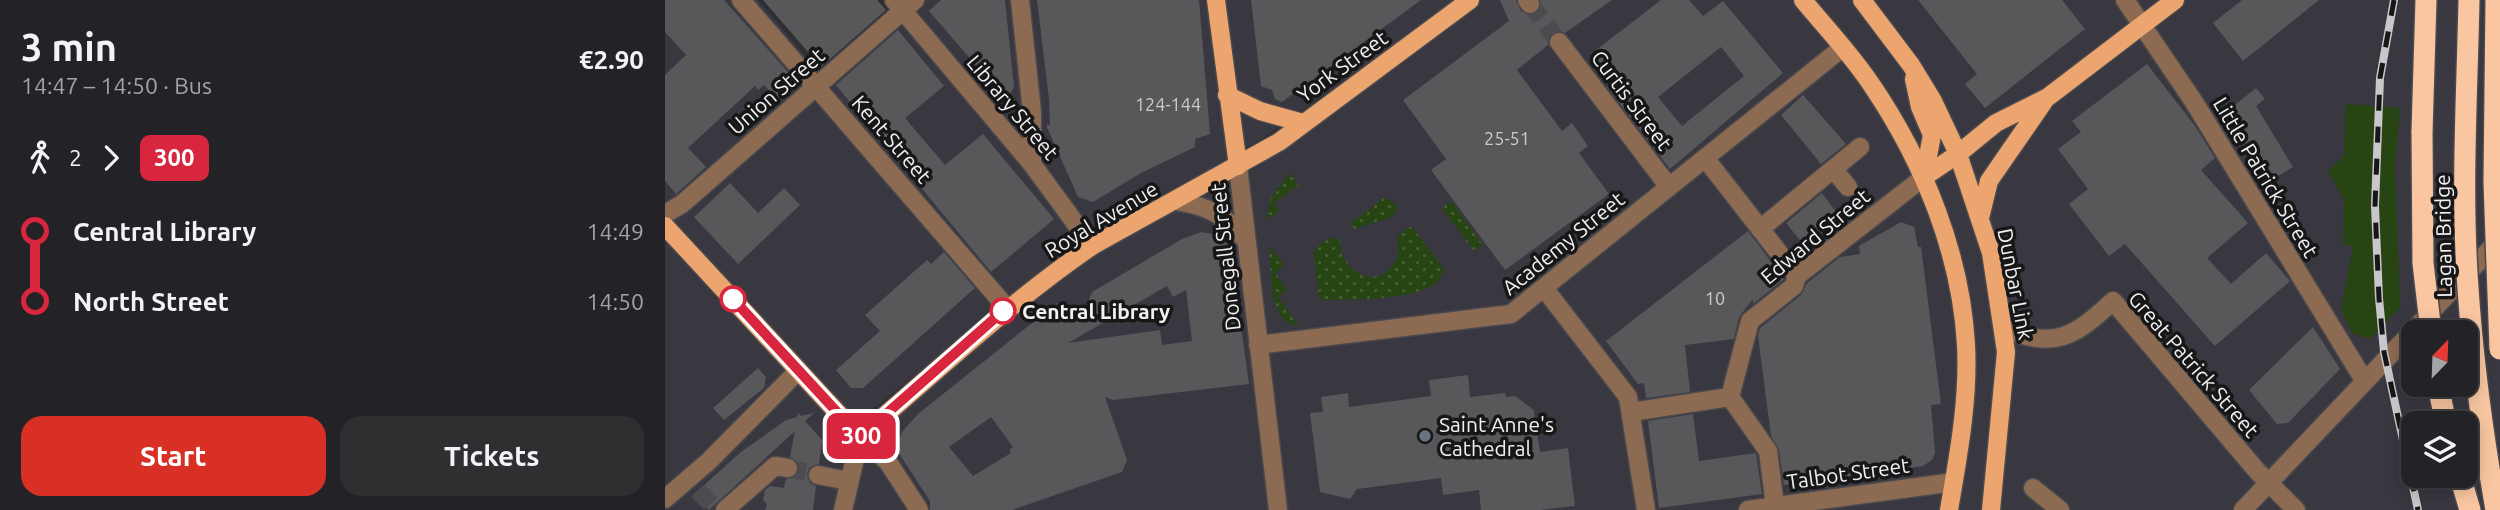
<!DOCTYPE html>
<html lang="en">
<head>
<meta charset="utf-8">
<style>
	:root { --surface:#232226; --page:#2f2f32; --text:#f1f3f6; --muted:#a3a4a7; --line:#403f43; --accent:#d93025 }
	body { margin:0; font-family:Ubuntu,sans-serif; background:var(--page); color:var(--text); height:100vh; display:flex; flex-direction:column; font-size:26px; white-space:nowrap }
	* { box-sizing:border-box; margin:0 }
	p { font-size:23px; color:var(--muted) }
	.icon { flex:none; width:38px; height:38px; fill:none; stroke:currentColor; stroke-width:2; stroke-linecap:round; stroke-linejoin:round }
	.map { position:relative; flex:1; overflow:hidden }
	.details { display:flex; flex-direction:column; background:var(--surface); width:665px }
	.details>* { flex:none }
	.badge { padding:0 14px; border-radius:10px; font-size:24px; line-height:46px }
	.needle { width:46px; rotate:23deg }
	.fabs { position:absolute; left:1736px; top:320px; display:grid; gap:14px }
	.fabs a { display:grid; place-items:center; width:77px; height:77px; border-radius:14px; background:var(--surface); box-shadow:0 4px 18px #0003,0 0 0 2px var(--line); font-size:35px }
	.map>.badge { position:absolute; translate:-50% -50%; box-shadow:0 0 0 4px #fff }
	.legs { display:flex; align-items:center; gap:10px; height:77px; padding:0 21px; font-size:23px }
	.legs p { margin-inline-start:auto }
	.head { display:flex; align-items:center; justify-content:space-between; height:119px; padding:0 21px }
	h1 { font-size:38px; font-weight:700; line-height:52px }
	.cta { display:flex; gap:14px; margin-top:auto; padding:14px 21px }
	.cta a { flex:1; height:80px; border-radius:21px; background:var(--accent); color:#fff; font-size:28px; font-weight:700; line-height:80px; text-align:center }
	.cta a+a { background:var(--page); color:var(--text) }
	ul { padding:0 21px; list-style:none }
	li { display:flex; align-items:center; gap:24px; height:70px; font-size:26px }
	li i { display:grid; place-items:center; width:10px; height:100%; margin:0 9px; background:currentColor }
	li i::after { content:''; width:18px; height:18px; margin:-9px; border:5px solid; border-radius:50%; background:var(--surface) }
	li p { margin-inline-start:auto }
	li:first-child i { background:linear-gradient(#0000 50%,currentColor 0) }
	li:last-child i { background:linear-gradient(currentColor 50%,#0000 0) }
	main { display:flex; flex:1; min-height:0 }
	.map>svg:first-child { display:block }
	.built { fill:#393841; fill-rule:evenodd }
	.grass { fill:url(#grass-dots) }
	.park { fill:#264512 }
	.building { fill:#58585b; fill-rule:evenodd }
	.lines { fill:none; stroke-linecap:round; stroke-linejoin:round }
	.minor-tunnel { stroke:#4c4b4f; stroke-width:18; stroke-dasharray:18 9; stroke-linecap:butt }
	.minor-casing { stroke:#4a494d; stroke-width:21 }
	.major-casing { stroke:#4a494d; stroke-width:21 }
	.highway-casing { stroke:#4a494d; stroke-width:24 }
	.minor { stroke:#8d6b52; stroke-width:18 }
	.major { stroke:#eca56f; stroke-width:18 }
	.highway { stroke:#f9c6a1; stroke-width:21 }
	.rail-casing { stroke:#c8c8cb; stroke-width:8 }
	.rail { stroke:#171718; stroke-width:5; stroke-dasharray:16; stroke-linecap:butt }
	.highway-bridge-casing { stroke:#4a494d; stroke-width:24; stroke-linecap:butt }
	.highway-bridge { stroke:#f9c6a1; stroke-width:21 }
	.line-1-casing { stroke:#fff; stroke-width:16 }
	.line-1 { stroke:#d7263d; stroke-width:10 }
	.stop-1-dot { fill:#fff; stroke:#d7263d; stroke-width:3.5 }
	.worship-dot { fill:#6b7280; stroke:#171718; stroke-width:2.5 }
	.labels { text-anchor:middle; dominant-baseline:central; stroke-width:7; stroke-linejoin:round; paint-order:stroke }
	.number-label { font-size:18px; fill:#cbcbcd }
	.street-label { font-size:21px; fill:#f1f1f3; stroke:#171718 }
	.stop-label { font-size:21px; font-weight:bold; fill:#f1f1f3; stroke:#171718; text-anchor:start }
	.poi-label { font-size:21px; fill:#f1f1f3; stroke:#171718; text-anchor:start }
</style>
</head>
<body>
<main>
<section class="details">
<div class="head"><div><h1>3 min</h1><p>14:47 – 14:50 · Bus</p></div><b>€2.90</b></div>
<div class="legs"><svg class="icon" aria-label="walk" viewBox="0 0 24 24"><circle cx="13" cy="4" r="2"/><path d="M13 8l-2 6 4 7M11 14l-3 7M7 12l3-4h3l4 4"/></svg>2<svg class="icon" aria-label="forward" viewBox="0 0 24 24"><path d="M9 5l7 7-7 7"/></svg><b class="badge" style="background:#d7263d;color:#fff">300</b></div>
<ul>
<li><i style="color:#d7263d"></i><b>Central Library</b><p>14:49</p></li>
<li><i style="color:#d7263d"></i><b>North Street</b><p>14:50</p></li>
</ul>
<div class="cta"><a>Start</a><a>Tickets</a></div>
</section>
<div class="map">
<svg width="1835" height="510" viewBox="0 0 1835 510">
	<defs>
		<pattern id="grass-dots" width="8" height="8" patternUnits="userSpaceOnUse" patternTransform="scale(1.75)"><rect width="8" height="8" fill="#264512"/><path d="M2 2h.1M6 6h.1" fill="none" stroke="#466035" stroke-width="1.8" stroke-linecap="round"/></pattern>
	</defs>
	<rect width="100%" height="100%" fill="#2f2e32"/>
	<path class="built" d="M0 0H93L164 84 258 8 252 0H1835V510H0ZM712 56 722 71 588 169 421 260 204 429 194 420 406 250 600 137ZM1748 332H1801V385H1748ZM1748 424H1801V476H1748Z"/>
	<path class="grass" d="M625 173 634 185 609 203 614 211 601 220 607 196Z
		M719 198 724 199 732 206 731 213 722 219 688 229 687 222Z
		M786 201 818 245 809 251 777 208Z
		M744 227 748 228 778 268C780 303 682 299 658 300L654 298 649 254C650 246 663 237 671 238L675 241C676 277 719 292 732 257 734 250 732 242 733 235Z
		M604 245 619 265 610 273 622 290 613 297 634 326C602 325 607 268 604 245Z"/>
	<path class="park" d="M1681 104 1735 108 1730 165 1735 308 1705 339 1687 333 1676 309 1688 246 1678 245 1679 199 1663 171 1679 156Z"/>
	<path class="building" d="M0 0H59L130 80V87L114 101 99 85 93 90 90 86 23 148 41 167 11 194 0 181V75L21 55 0 32Z
		M98 0H212L221 10 156 67Z
		M276 0H340L349 87 345 94 334 92 264 11Z
		M372 0H534L545 134 530 139V147L476 173 428 202 413 197 381 125H385L384 99Z
		M586 0H756L617 102 610 99 607 90 596 86Z
		M835 0H851L856 11 866 15 875 9V0H947L900 33H888L883 45 852 70 897 131 907 123 923 146 914 153 944 194 840 270 766 170 781 159 738 100 844 21Z
		M996 0H1024L1038 16 1058 1 1118 73 1005 169 942 87 948 83 926 54ZM1056 47 1079 76 1017 126 993 97Z
		M1253 0H1397L1420 29 1320 108 1300 84 1312 74Z
		M1577 0H1654L1578 61 1548 23Z
		M233 30 279 86 240 118 280 165 318 134 389 219 326 272 171 85Z
		M1482 64 1530 126 1550 158 1536 170 1583 223 1542 258 1566 284 1601 253 1625 281 1550 346 1460 244 1444 256 1404 204 1423 189 1393 149 1416 132 1407 121Z
		M1591 88 1600 99 1591 106 1628 167 1601 183 1574 140 1580 136 1561 112Z
		M1138 95 1181 144 1156 164 1116 115Z
		M65 183 93 213 119 188 135 205 73 264 29 217Z
		M1157 193 1174 216 1138 244 1121 223Z
		M1236 222 1249 227 1253 247H1256L1276 404 1266 405 1270 453 1267 460 1258 466 1119 485 1114 450 1106 436 1093 336 1095 328 1136 295 1142 283 1175 257 1195 254 1194 246Z
		M1083 231 1119 279 1088 304V299L1074 317 1069 339 1020 345 1025 392 981 398 979 383 973 384 941 341Z
		M536 232 552 235 565 247 584 384 448 400 440 397 462 460 457 472 347 510H265V501L233 452V441L238 431 253 414 392 303 400 302 416 319 427 292 517 239ZM502 286 508 297 521 290 527 341 497 345 495 330 403 343ZM326 417 348 447 344 450 346 453 308 476 284 447Z
		M279 252 310 288 198 388H186L171 370 215 331 200 315 262 260 266 264Z
		M1648 327 1675 369 1623 423 1612 424 1584 390Z
		M93 368 101 377 99 388 59 420 48 408Z
		M803 375 805 397 840 393 841 397 850 396 869 410 875 452 903 448 910 506 875 510H816L814 490 778 495 776 478 692 489 685 499 655 492 645 413 658 412 656 397 683 393 684 407 766 396 764 380Z
		M133 413 136 416 149 413 140 421 157 440 154 464 145 467 142 473 145 483 151 486 148 510H100L102 504 98 500 100 490 105 486 119 488 121 479 132 475 133 463 125 457 130 431 44 510 28 495 76 452 121 420 132 417Z
		M1028 414 1034 461 1091 453 1097 494 994 508 983 421Z"/>
	<g class="lines">
		<path class="minor-tunnel" d="M865 4 894 42
			M123 468 153 475
			M33 491 48 506"/>
		<defs>
			<path id="minor" d="M76 0 342 308
				M229 0 367 164 427 246
				M355 0 367 112V164
				M862 0 865 4
				M1460 0 1529 102 1699 380
				M894 42 1004 187
				M1040 158 1132 276
				M573 166 613 510
				M1169 170 1183 187
				M511 201C545 207 558 214 580 239
				M0 214 17 204 250 0
				M1095 229 1195 147
				M879 288 963 397 981 510
				M1338 328C1390 350 1409 337 1448 301L1592 471 1631 510
				M593 345 846 314 1177 48
				M966 412 1065 397
				M153 475 183 481
				M1368 488 1395 510
				M0 499 44 461 132 372
				M1110 506 1103 451 1065 397 1085 321 1129 286 1132 276 1259 177
				M60 510 110 466 123 468
				M178 510 195 437 223 462 254 510
				M1083 510 1289 482
				M1578 510 1835 239"/>
			<path id="major" d="M551 0 573 166
				M1138 0C1161 28 1188 56 1208 87 1259 163 1296 254 1301 345 1304 400 1293 457 1284 510
				M1197 0 1246 65 1268 101 1293 154 1326 253 1341 352 1326 510
				M1249 79 1255 107 1267 135 1259 177
				M562 95 595 111 638 123
				M1259 177 1293 154 1331 123 1383 97 1510 0
				M1315 218 1324 181 1380 100
				M0 226 195 437C271 372 344 303 427 246L614 142 805 0"/>
			<path id="highway" d="M1757 132 1761 0
				M1773 385 1781 424
				M1795 476 1805 510"/>
		</defs>
		<use href="#minor" class="minor-casing"/>
		<use href="#major" class="major-casing"/>
		<use href="#highway" class="highway-casing"/>
		<use href="#minor" class="minor"/>
		<use href="#major" class="major"/>
		<use href="#highway" class="highway"/>
		<defs>
			<path id="rail" d="M1729 0 1715 78 1710 206 1714 298 1719 352 1753 510"/>
		</defs>
		<use href="#rail" class="rail-casing"/>
		<use href="#rail" class="rail"/>
		<defs>
			<path id="highway-bridge" d="M1804 0C1802 96 1796 192 1803 288 1808 363 1818 436 1831 510
				M1831 0 1829 182 1835 349
				M1757 132 1758 263 1766 332"/>
		</defs>
		<use href="#highway-bridge" class="highway-bridge-casing"/>
		<use href="#highway-bridge" class="highway-bridge"/>
	</g>
	<g class="lines">
		<defs>
			<path id="line-1" d="M68 299 195 437 338 311"/>
		</defs>
		<use href="#line-1" class="line-1-casing"/>
		<use href="#line-1" class="line-1"/>
	</g>
	<g class="stop-1-dot">
		<circle cx="68" cy="299" r="12"/>
		<circle cx="338" cy="311" r="12"/>
	</g>
	<circle class="worship-dot" cx="760" cy="436" r="7"/>
	<g class="labels">
		<g class="number-label">
			<text x="503" y="104">124-144</text>
			<text x="842" y="138">25-51</text>
			<text x="1050" y="298">10</text>
		</g>
		<g class="street-label">
			<text transform="translate(677 66) rotate(-36)">York Street</text>
			<text transform="translate(111 91) rotate(-41)">Union Street</text>
			<text transform="translate(967 100) rotate(53)">Curtis Street</text>
			<text transform="translate(348 107) rotate(50)">Library Street</text>
			<text transform="translate(227 139) rotate(49)">Kent Street</text>
			<text transform="translate(1601 177) rotate(59)">Little Patrick Street</text>
			<text transform="translate(436 219) rotate(-31)">Royal Avenue</text>
			<text transform="translate(1150 236) rotate(-40)">Edward Street</text>
			<text transform="translate(1778 236) rotate(-91)">Lagan Bridge</text>
			<text transform="translate(898 243) rotate(-39)">Academy Street</text>
			<text transform="translate(560 257) rotate(-96)">Donegall Street</text>
			<text transform="translate(1351 284) rotate(79)">Dunbar Link</text>
			<text transform="translate(1529 364) rotate(49)">Great Patrick Street</text>
			<text transform="translate(1183 473) rotate(-8)">Talbot Street</text>
		</g>
		<g class="stop-label">
			<text x="357" y="311">Central Library</text>
		</g>
		<g class="poi-label">
			<text x="774" y="424">Saint Anne's<tspan x="774" dy="24">Cathedral</tspan></text>
		</g>
	</g>
</svg>
<div class="fabs">
<a><svg class="needle" viewBox="-14 -14 28 28"><path d="M0-13l5 13h-10z" fill="#e53935"/><path d="M0 13l5-13h-10z" fill="#a3a4a7"/></svg></a>
<a><svg class="icon" aria-label="layers" viewBox="0 0 24 24"><path d="M12 4l9 5-9 5-9-5zM3 14l9 5 9-5"/></svg></a>
</div>
<b class="badge" style="left:196px;top:436px;background:#d7263d;color:#fff">300</b>
</div>
</main>
</body>
</html>
